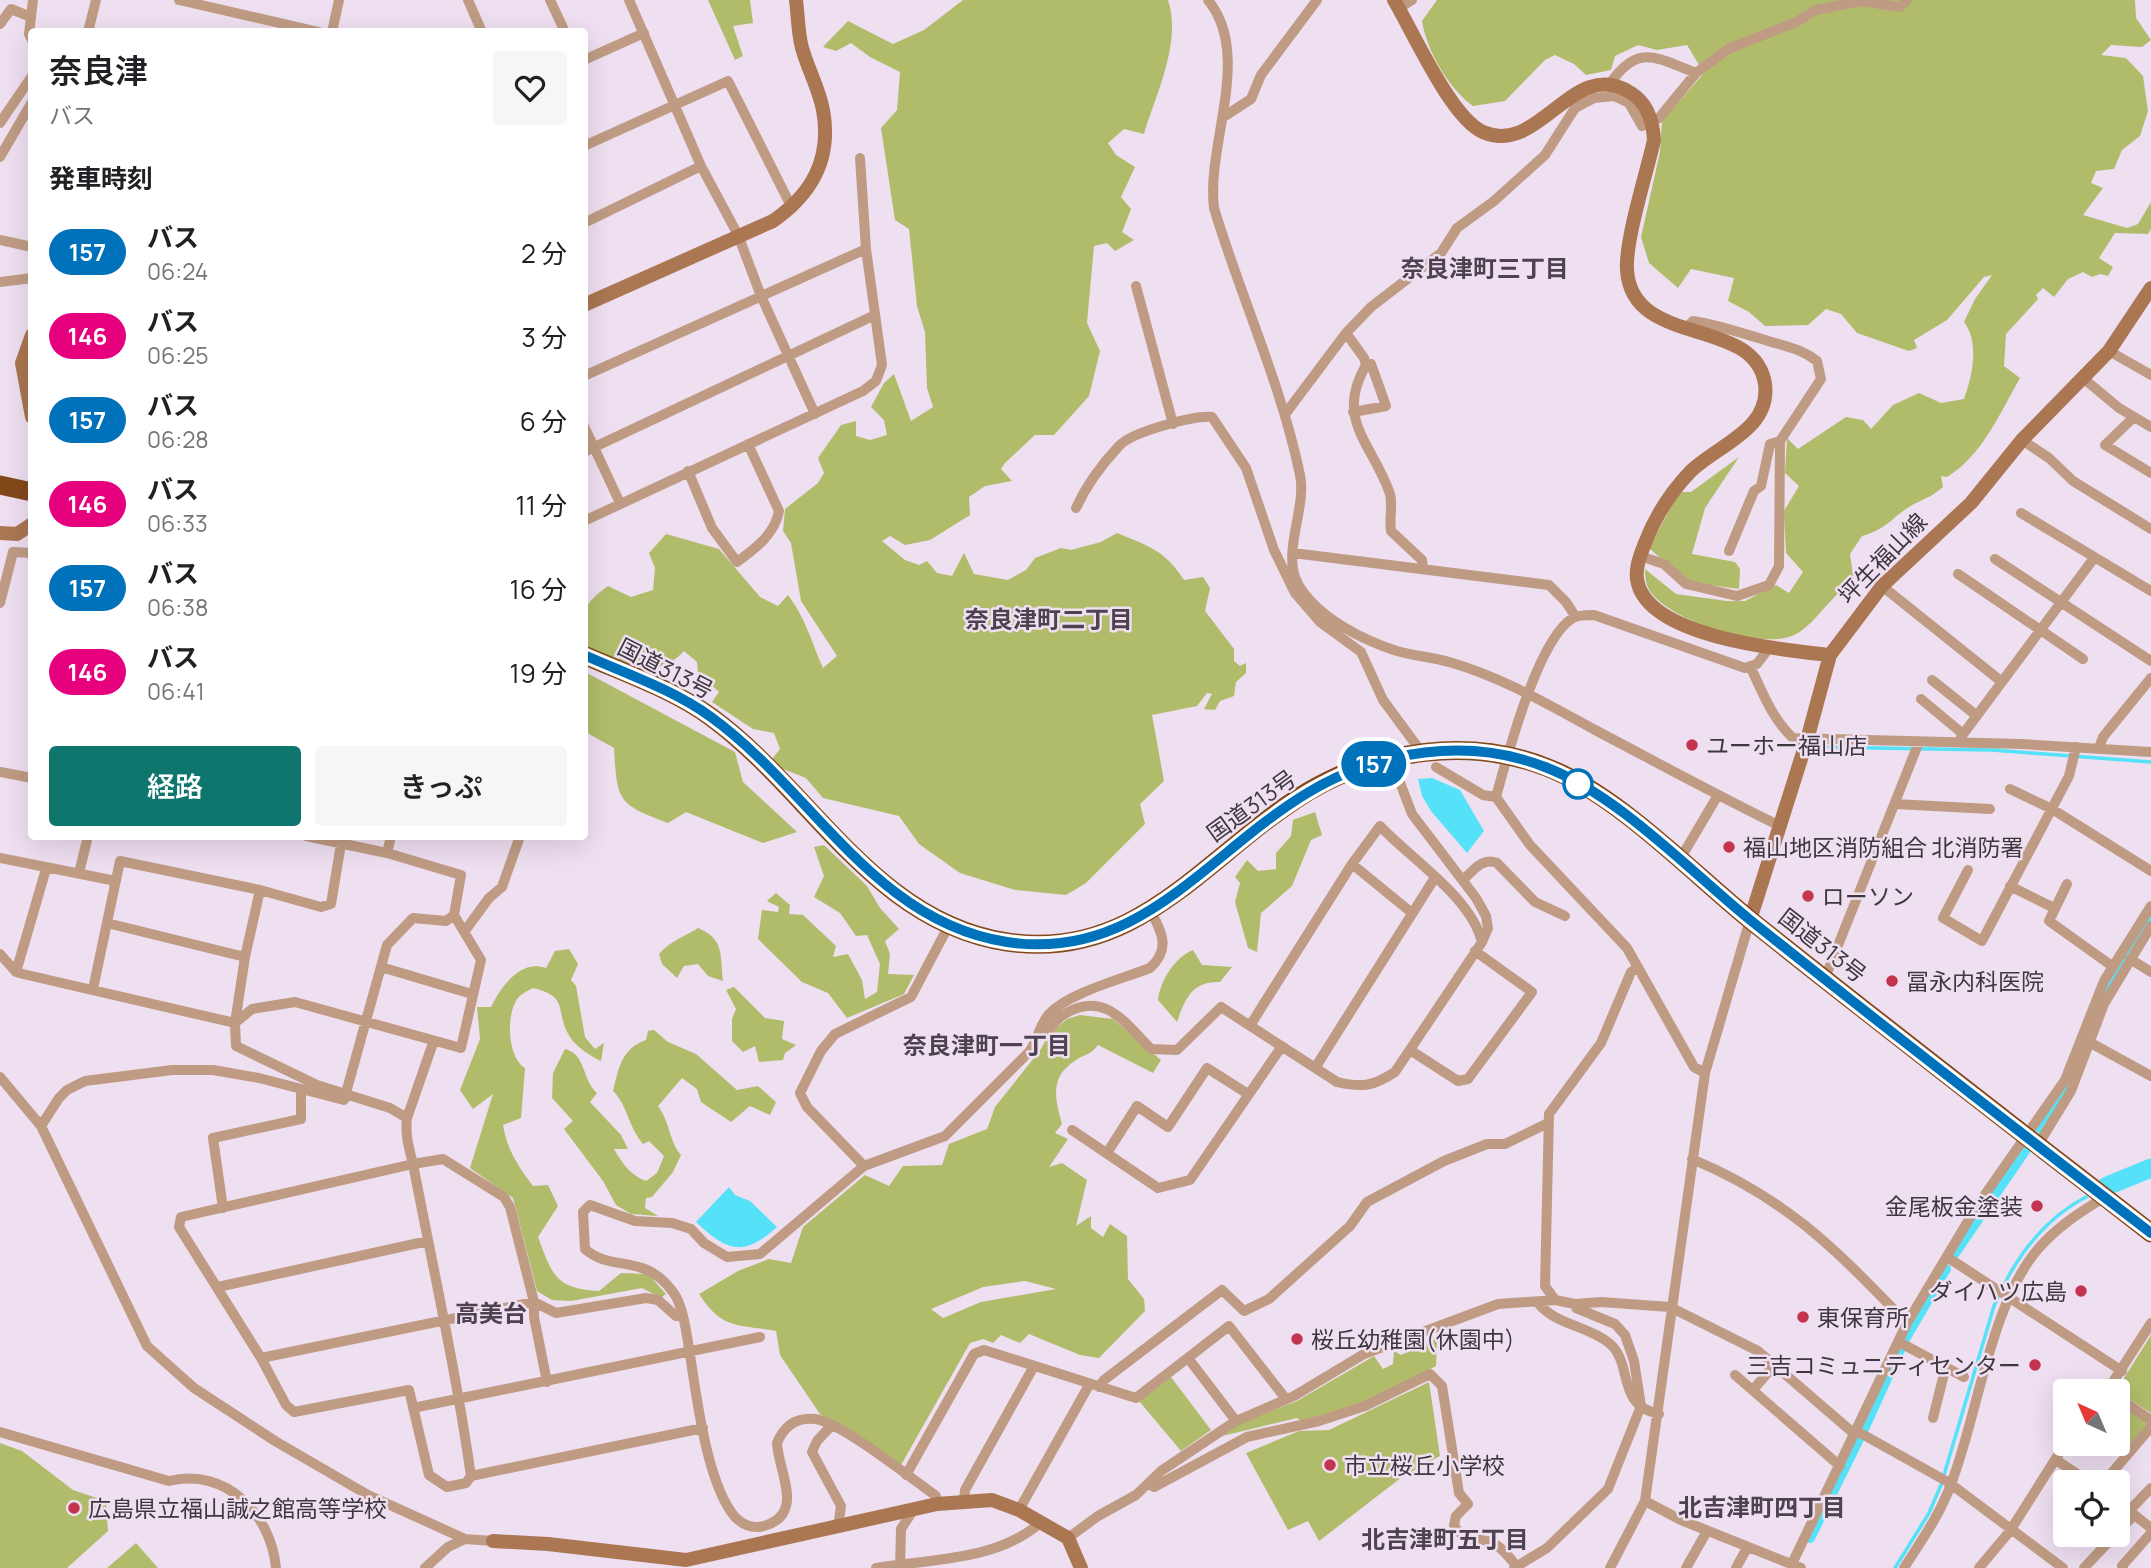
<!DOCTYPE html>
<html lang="ja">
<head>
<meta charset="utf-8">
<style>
	:root { --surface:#fff; --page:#f6f6f6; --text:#202124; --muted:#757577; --accent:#0f766e }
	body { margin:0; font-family:Manrope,"Noto Sans JP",sans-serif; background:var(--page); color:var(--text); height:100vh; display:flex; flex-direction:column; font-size:26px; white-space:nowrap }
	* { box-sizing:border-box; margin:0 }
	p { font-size:23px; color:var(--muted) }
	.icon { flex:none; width:38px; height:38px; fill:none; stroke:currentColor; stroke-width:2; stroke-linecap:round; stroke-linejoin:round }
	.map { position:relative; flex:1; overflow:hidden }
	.drawer { position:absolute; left:28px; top:28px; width:560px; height:812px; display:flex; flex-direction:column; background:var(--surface); border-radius:7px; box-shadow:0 7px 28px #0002 }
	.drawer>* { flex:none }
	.badge { padding:0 14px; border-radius:23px; font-size:24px; line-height:46px }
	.needle { width:46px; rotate:316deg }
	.tools { position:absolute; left:2053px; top:1379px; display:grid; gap:14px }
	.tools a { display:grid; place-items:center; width:77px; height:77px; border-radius:7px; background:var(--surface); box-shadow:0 7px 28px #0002; font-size:35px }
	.map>.badge { position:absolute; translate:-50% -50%; box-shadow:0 0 0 4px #fff }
	h2 { padding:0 21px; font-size:26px; line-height:63px }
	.round { display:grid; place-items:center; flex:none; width:74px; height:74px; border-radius:7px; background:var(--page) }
	.headline { display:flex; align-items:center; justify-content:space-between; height:119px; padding:0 21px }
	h1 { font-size:33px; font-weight:600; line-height:52px }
	.primary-button { display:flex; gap:14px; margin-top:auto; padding:14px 21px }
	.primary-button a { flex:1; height:80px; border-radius:7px; background:var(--accent); color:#fff; font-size:28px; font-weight:600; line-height:80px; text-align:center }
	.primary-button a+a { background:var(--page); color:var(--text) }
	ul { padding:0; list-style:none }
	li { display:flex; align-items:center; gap:21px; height:84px; padding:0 21px }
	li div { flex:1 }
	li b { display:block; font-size:26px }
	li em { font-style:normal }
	li .badge { min-width:77px; font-weight:700; text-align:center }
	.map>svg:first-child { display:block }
	.green { fill:#b1bc6b; fill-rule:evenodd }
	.water { fill:#55e2f8 }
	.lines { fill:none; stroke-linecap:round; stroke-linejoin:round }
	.stream { stroke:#55e2f8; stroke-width:3.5 }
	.canal { stroke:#55e2f8; stroke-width:10 }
	.river { stroke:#55e2f8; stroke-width:19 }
	.street { stroke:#bf9b83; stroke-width:10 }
	.secondary { stroke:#ab7652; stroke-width:14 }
	.highway { stroke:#83491b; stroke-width:19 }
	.line-casing { stroke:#fff; stroke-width:16 }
	.line { stroke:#0072bc; stroke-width:10 }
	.poi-dot { fill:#c4344e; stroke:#eedff1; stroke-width:2.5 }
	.stop-dot { fill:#fff; stroke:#0072bc; stroke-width:3.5 }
	.labels { text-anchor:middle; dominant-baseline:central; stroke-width:5; stroke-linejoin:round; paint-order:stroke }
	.street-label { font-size:23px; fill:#3d373e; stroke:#eedff1 }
	.poi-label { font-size:23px; fill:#3d373e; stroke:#eedff1; text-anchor:start }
	.neighbourhood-label { font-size:24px; font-weight:bold; fill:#4e4250; stroke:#eedff1 }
</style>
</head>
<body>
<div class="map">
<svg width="2151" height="1568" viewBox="0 0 2151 1568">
	<rect width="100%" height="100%" fill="#eedff1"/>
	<path class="green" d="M708 0H750L753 23 733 26 743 56 735 60Z
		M963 0H1168C1182 42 1156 94 1144 134L1124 129 1108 143 1116 155 1135 167 1121 197 1131 209 1122 232 1134 240 1115 251 1107 243 1094 246 1087 323 1100 351 1089 396 1054 435H1035L1005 463 1001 469 1012 481 985 486 969 497 970 515 930 540 905 545 890 536 882 541 905 560 919 565 927 561 937 573 952 576 964 553 974 574 1008 580 1026 570 1035 558 1061 548 1071 550 1101 542 1117 533C1148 546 1165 550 1184 580L1203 577 1210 588 1205 611 1234 649V661L1240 666 1246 663V673L1236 682 1234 696 1220 701 1215 710 1204 709 1212 694 1207 693 1197 706 1152 715 1164 781 1140 804 1145 824 1086 883 1066 895 1015 890 960 873 919 844 899 816 823 798 806 778 783 769 772 759 780 749 774 733 753 729 712 702 719 692 698 673 697 662 684 651C653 685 619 660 585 645 585 611 579 607 608 586L631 597 653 590 655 568 649 553 666 534 719 549 760 597 778 606 788 595C806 619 811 641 823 668L837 656 801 601 791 543 783 531 785 509 818 483 824 473 818 458 841 425 856 421V436L870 440 887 435 884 420 871 407 884 383 894 374 911 421 933 407 927 388 925 332 917 306 909 229 895 220 881 128 897 110 900 72 870 57 851 43 836 51 823 47 848 21 893 44 924 30Z
		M1437 0H2135L2136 18 2151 40 2142 47 2111 45 2101 55 2126 58 2143 76 2148 111 2140 136 2122 150 2114 169 2096 171 2091 183 2103 188 2083 215 2127 228 2138 224 2151 202V229L2148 234 2115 233 2099 258 2113 267 2108 276 2100 274 2092 277 2083 272 2068 279 2054 297 2043 288 2036 295 2038 299 2006 334 2004 366 2020 378C2000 413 1982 456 1947 477L1941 476 1943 487C1933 496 1926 498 1914 504 1892 516 1890 528 1862 536L1850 554 1854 582C1830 595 1819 620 1798 633 1765 653 1675 622 1652 594 1646 587 1645 578 1645 569L1676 594 1727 601H1745L1776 585 1789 593 1803 572 1786 553 1784 511 1799 486 1785 473 1787 438 1798 449 1846 417 1863 420 1871 429 1893 405 1919 393 1941 403 1964 399C1972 377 1980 343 1964 322L1975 299 1992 275 1984 277 1947 320 1914 340 1917 348 1909 351 1857 333 1841 314 1826 309 1808 325 1765 326 1749 312 1728 301 1734 278 1691 269 1678 288 1649 263 1641 237 1660 152 1662 121 1704 73 1687 45 1657 50 1638 45 1615 56 1611 70 1586 75 1574 64 1555 55 1545 60 1505 101 1473 106C1448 88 1427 51 1422 21Z
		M1739 457 1705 508 1692 554 1735 562 1740 569 1739 589 1687 582 1649 548 1679 492H1691Z
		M585 672 735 752 743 782 797 832 763 843 686 812 668 823C618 804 617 802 614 748L589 734 585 727Z
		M1315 812 1322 835 1311 840 1292 886 1261 913 1257 952 1248 948 1235 902 1240 883 1235 877 1247 860 1258 871 1276 869V853L1291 836 1293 820Z
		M824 845 867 886 880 908 899 929 885 941 890 954 888 974 914 975 904 994 847 1018 828 993 802 982 758 939 762 910 778 912 779 907 767 901 776 893 790 905 789 914 803 915 836 946 833 957 848 954 862 980 865 999 877 992 880 964 867 935 856 936 840 913 814 897 824 876 814 847Z
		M698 928C725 939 720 956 723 981L708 976 698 964 684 966 677 978 662 964 659 954C670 941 684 937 698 928Z
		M569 949 578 964 571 980 576 986 585 1037 595 1049 604 1043 601 1061C592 1057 575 1046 570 1037 554 1012 571 997 533 988 527 991 519 995 516 1001 506 1018 508 1058 525 1068L521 1118 503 1125C507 1150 518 1166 533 1186L548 1185 558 1206 538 1237C552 1274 555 1289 599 1291L621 1273 648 1274 666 1294 661 1298 642 1288 571 1301 552 1300 537 1291 513 1198 470 1168 493 1094 473 1109 460 1090 480 1039 477 1007H491C501 987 520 959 546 968L555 951Z
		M1193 950 1202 965 1232 967 1220 982C1192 981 1185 999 1177 1022L1158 1000C1160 981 1175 957 1193 950Z
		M734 987 765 1018 784 1021 782 1039 796 1045 785 1053 783 1060 759 1062 755 1046 743 1052 732 1041V1019L736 1009 726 990Z
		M1080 1015 1113 1019 1161 1060 1153 1073 1098 1045C1091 1055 1085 1054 1076 1060 1049 1077 1055 1098 1062 1124L1055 1133 1068 1139 1049 1167 1062 1163 1087 1180 1076 1226 1091 1216V1228L1103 1237 1110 1224 1127 1236 1128 1279 1144 1299 1145 1311 1099 1358 1080 1355 1029 1334 1020 1343 1001 1335 993 1343 983 1339 970 1343 901 1465 820 1414 780 1355 776 1331C738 1324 722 1330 699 1294L738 1271 769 1259 791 1263 803 1227 865 1175 889 1186 903 1166 942 1165 949 1144 987 1129 995 1107 1041 1049 1049 1034 1067 1019ZM1025 1281 1056 1289 981 1302 943 1318 931 1309 983 1287Z
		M654 1030 668 1042 696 1054 737 1090 758 1086 776 1102 770 1115 750 1106 731 1122 701 1102 697 1089 682 1078 658 1106C670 1122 669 1141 681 1155L673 1172 652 1197 646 1198 645 1208 658 1216 631 1214 616 1205 603 1181 564 1129 573 1121 552 1098 553 1073 565 1049C586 1054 582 1080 597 1093L590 1102 621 1135 628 1149H614C622 1163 631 1176 646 1181L657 1173 664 1156 649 1141 643 1144C627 1124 628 1106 613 1091 619 1068 621 1049 646 1040L648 1031Z
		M2151 1335V1413L2116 1391Z
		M1437 1338 1436 1366C1393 1388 1350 1414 1301 1421L1297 1418 1218 1437 1240 1423 1297 1401 1374 1356 1383 1369 1393 1364 1394 1351 1401 1355Z
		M1171 1377 1211 1430 1181 1451 1139 1401Z
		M1429 1382 1440 1456 1402 1477 1319 1541 1308 1521 1288 1530 1246 1453 1299 1431 1329 1430Z
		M2130 1411 2148 1423 2126 1450 2118 1443V1428Z
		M0 1443 22 1451 73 1490 106 1501 108 1531 67 1568H0Z
		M136 1543 158 1568H107Z"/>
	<path class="water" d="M1432 778 1460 790 1484 831 1467 853 1431 811 1422 796 1418 779Z
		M729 1187 735 1195 750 1201 777 1227C743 1258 727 1251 696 1222Z"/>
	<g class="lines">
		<path class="stream" d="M1815 747 1992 750 2151 762
			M1895 1568 1929 1513 1941 1485 1994 1306C2013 1261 2042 1220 2086 1197"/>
		<path class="canal" d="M2100 1003 2151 917
			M2040 1128 2066 1090 2072 1073
			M1953 1256 2027 1148
			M1864 1429 1905 1339 1946 1269
			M1810 1538 1859 1439"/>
		<path class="river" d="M2107 1186 2151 1168"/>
		<path class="street" d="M179 0 319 32
			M468 0 482 32
			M550 0 565 32
			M629 0 701 166 738 235 761 296 815 414
			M1208 0C1253 55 1206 145 1214 208 1241 298 1281 383 1300 475 1307 509 1281 552 1298 584 1317 617 1362 640 1397 651 1414 656 1432 657 1449 662 1502 677 1549 705 1597 731 1658 763 1718 796 1780 826
			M1399 8 1412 0
			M0 24 11 9 31 17
			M88 32 96 0
			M332 32 339 0
			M32 40 29 34 33 0
			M584 60 644 33
			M1609 85C1638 42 1656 58 1696 73
			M1225 116 1251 99 1261 75 1317 0
			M0 123 32 76
			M584 146 728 81 792 208
			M0 157 32 102
			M584 223 701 166
			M0 240 32 247
			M0 282 32 278
			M1136 286 1173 424
			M1346 333 1364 358 1366 365C1334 420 1373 444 1390 494 1393 505 1389 519 1391 531L1422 560 1423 567
			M2109 351 2151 375
			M584 376 866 249
			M2083 378 2119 408 2151 427
			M1353 412 1386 406 1371 364 1366 365
			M1286 413 1346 333 1371 307 1441 253 1457 228 1494 201 1545 155 1575 108 1594 98 1614 96 1629 103 1642 126 1659 118 1696 73 1728 49 1796 22 1816 10 1861 1 1900 7 1907 0
			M2134 417 2105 445 2151 473
			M584 426 620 503
			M2022 440 2049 458 2073 481 2151 529
			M584 452 875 315
			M688 471 712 528 737 562C755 549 775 534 779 511L748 444
			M1076 508C1087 484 1102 464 1119 446 1131 432 1195 415 1212 417L1246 468 1274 550 1295 593 1320 622 1361 652 1383 700 1417 746
			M2021 513 2151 591
			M584 521 863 391 876 381 882 365 866 249 860 158
			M1729 551 1754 491 1761 486 1770 444 1780 441
			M1293 553 1549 585 1566 602 1575 616
			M1640 556 1664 564 1686 584 1737 596 1769 585 1779 566 1780 441 1821 379 1817 361C1799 347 1782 346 1762 339 1738 332 1718 325 1693 321L1686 328
			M1995 559 2151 661
			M1958 574 2083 659
			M1882 586 2002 682
			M0 603 13 552 32 553
			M1750 666C1762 691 1772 719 1793 738L2021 744 2151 752
			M1932 680 1977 716
			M1921 699 1963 734
			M1962 743 1961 737 2094 558
			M2099 748 2103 737 2151 678
			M1391 759 1412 814 1476 898 1486 916 1488 928 1482 942
			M1436 767 1483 795 1496 797
			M0 772 32 778
			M2010 789 2052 809 2151 871
			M1895 804 1990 809
			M341 844 331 904 321 907 260 890 245 957 235 1023 236 1046 317 1085 390 1108 407 1118C405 1135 409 1148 413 1164 433 1268 456 1371 471 1476L466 1483 447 1487 429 1475 409 1390 294 1412 286 1405 261 1358 179 1227 181 1217 413 1164 443 1159 504 1197 510 1207 534 1302V1317L547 1382
			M387 853 391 836
			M0 858 116 881
			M1679 861 1718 795
			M1352 864 1412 913
			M1968 870 1943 918 1982 941 2069 776 2076 747
			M79 873 88 836
			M1463 880C1473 871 1482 857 1497 863L1535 902 1565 916
			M2067 884 2049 921 2112 966
			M2010 886 2054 908
			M107 923 245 957
			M464 932 489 898 502 887 520 836
			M0 954 16 972 23 974 235 1023 252 1009 295 1002 461 1048 481 960 454 915 461 875 387 853 306 836
			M2130 959 2151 972
			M381 967 472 994
			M16 972 46 869
			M1825 978 1919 742
			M93 989 120 861 260 890
			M1038 1036C1050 1034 1053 1021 1063 1015 1104 989 1125 1023 1151 1049L1177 1050 1221 1007 1337 1082C1362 1088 1374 1086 1395 1072L1482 942C1471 897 1411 859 1380 826L1352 864 1251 1024
			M2089 1042 2151 1076
			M1410 1050 1458 1081 1468 1079 1532 992 1475 951
			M1315 1068 1434 879
			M1705 1073 1694 1067 1627 948 1530 845 1496 797C1507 757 1538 638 1573 618 1578 615 1588 615 1594 615L1745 668 1757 664 1769 648
			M0 1077 41 1126 147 1346 194 1388 275 1441 368 1495 465 1539 493 1541
			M407 1118 433 1043
			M41 1126 59 1098 67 1090 85 1081 172 1070H213L259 1078 344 1100 387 945 413 918 446 921 454 915
			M1072 1130 1158 1188 1190 1180 1282 1046
			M2038 1145 2071 1091 2104 1004 2151 926
			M1107 1153 1137 1106 1168 1127 1207 1068 1248 1094
			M1692 1159C1788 1199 1836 1250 1907 1323
			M864 1166 807 1107 800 1093 821 1051 835 1034 911 997 949 925
			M223 1208 213 1138 301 1119V1090
			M1947 1257 2122 1371
			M218 1287 428 1241
			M1555 1300 1545 1286 1549 1114 1601 1043 1631 972 1638 967
			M1538 1303C1557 1326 1587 1325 1609 1343 1634 1363 1615 1405 1659 1414
			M1899 1342 1964 1377
			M261 1358 534 1302 556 1313 646 1298 658 1300 676 1316H681
			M1188 1358 1236 1421
			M1735 1375 1840 1466
			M1099 1387 1104 1380 1222 1290 1244 1311 1269 1299 1350 1226 1367 1202 1444 1161 1487 1144H1505L1548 1123
			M1753 1390 1774 1365
			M2107 1391 2151 1323
			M2118 1398 2151 1420
			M413 1408 760 1337
			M1933 1418 1946 1366
			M831 1426 817 1441 812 1452 841 1506 838 1528
			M0 1432 169 1481C226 1467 271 1514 276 1568
			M2056 1460 2089 1482
			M906 1475 974 1354 984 1350 1136 1398 1229 1326 1286 1399
			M471 1476 703 1428
			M2104 1482 2151 1427
			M1149 1483 1154 1487 1247 1437 1319 1421 1365 1406 1430 1374 1442 1386 1459 1493 1468 1504 1456 1516 1454 1525C1463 1543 1478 1536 1493 1543 1503 1548 1510 1558 1517 1567
			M964 1501 965 1490 1034 1366
			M1645 1501 1681 1520 1801 1568
			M2118 1502 2151 1528
			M937 1504 936 1496C912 1479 841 1422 815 1419 796 1417 784 1426 777 1443 778 1471 806 1514 764 1526 753 1529 743 1525 735 1517 706 1483 696 1392 689 1348 686 1331 683 1305 673 1292 644 1252 612 1273 585 1249L583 1212 590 1205 635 1221 672 1223 691 1229 704 1243 727 1257 760 1254 864 1166 945 1136 1029 1052C1038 1040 1039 1025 1049 1014 1068 993 1122 979 1150 968 1170 950 1163 933 1151 912
			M1019 1510 1089 1385
			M2129 1511 2151 1488
			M2118 1532 2134 1515
			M1068 1538 1098 1516 1136 1495 1161 1471 1236 1421 1294 1396 1364 1354 1498 1304 1555 1300 1575 1304 1601 1302 1670 1307 1758 1351 1851 1431 1862 1434 1948 1482 2063 1568
			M425 1568 448 1547 465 1539
			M876 1568C930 1559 998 1561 1041 1522
			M900 1568 901 1529 912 1512
			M1514 1568 1547 1548 1608 1489 1641 1406 1634 1361 1625 1335 1615 1324 1576 1308 1575 1304
			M1610 1568 1645 1501 1705 1073 1750 920
			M1686 1568 1707 1531
			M1736 1568 1747 1548
			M1790 1568 1907 1323 1977 1206 2065 1080 2104 981 2151 906
			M1904 1568C1921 1541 1940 1515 1951 1484 1978 1415 1990 1305 2038 1249 2057 1227 2080 1212 2105 1197
			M1979 1568 2010 1531 2065 1444
			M2084 1568 2115 1535
			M2123 1568 2122 1566 2151 1533"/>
		<path class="secondary" d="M1394 0C1413 32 1451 118 1483 132 1540 157 1573 55 1631 93 1647 103 1653 122 1654 140 1647 172 1625 240 1627 270 1632 349 1755 315 1765 384 1771 430 1717 445 1690 472 1671 492 1655 517 1645 543 1640 556 1634 570 1638 584 1653 638 1784 650 1830 655
			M584 305 773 221C812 194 832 159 823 110 819 89 808 69 802 48 798 33 798 16 796 0
			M32 335 22 363 32 417
			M0 533 17 534 32 524
			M1750 920 1807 740 1830 655 1882 586 1971 503 2022 440 2109 351 2151 288
			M493 1541 548 1544 686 1560 937 1504 992 1500 1019 1510 1068 1538 1081 1568"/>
		<path class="highway" d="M0 485 32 492
			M584 655C627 674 674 690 711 717 811 790 874 922 1007 942 1140 962 1208 852 1309 791 1379 750 1469 737 1546 767 1617 794 1689 870 1749 919 1882 1025 2017 1129 2151 1233"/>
	</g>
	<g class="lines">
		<defs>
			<path id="line" d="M584 655C627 674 674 690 711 717 812 790 874 922 1007 942 1140 962 1208 852 1309 792 1379 750 1469 737 1545 767 1617 794 1689 870 1749 919 1881 1025 2016 1129 2151 1233"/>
		</defs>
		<use href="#line" class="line-casing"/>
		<use href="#line" class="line"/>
	</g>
	<g class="poi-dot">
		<circle cx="1692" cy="745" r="7"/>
		<circle cx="1729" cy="847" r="7"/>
		<circle cx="1808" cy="896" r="7"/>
		<circle cx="1892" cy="981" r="7"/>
		<circle cx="2037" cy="1206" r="7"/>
		<circle cx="2081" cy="1291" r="7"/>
		<circle cx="1803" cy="1317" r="7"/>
		<circle cx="1297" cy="1339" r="7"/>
		<circle cx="2035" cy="1365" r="7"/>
		<circle cx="1330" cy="1465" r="7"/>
		<circle cx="74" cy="1508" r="7"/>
	</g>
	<circle class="stop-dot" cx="1578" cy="784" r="14"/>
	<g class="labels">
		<g class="street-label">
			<text transform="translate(1882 558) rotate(-46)">坪生福山線</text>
			<text transform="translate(666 668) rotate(27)">国道313号</text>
			<text transform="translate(1251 805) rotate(-36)">国道313号</text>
			<text transform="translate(1823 945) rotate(38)">国道313号</text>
		</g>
		<g class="poi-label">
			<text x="1706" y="745">ユーホー福山店</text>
			<text x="1743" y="847">福山地区消防組合 北消防署</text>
			<text x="1822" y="896">ローソン</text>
			<text x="1906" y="981">冨永内科医院</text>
			<text x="2023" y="1206" text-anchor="end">金尾板金塗装</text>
			<text x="2067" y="1291" text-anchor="end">ダイハツ広島</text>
			<text x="1817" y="1317">東保育所</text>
			<text x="1311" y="1339">桜丘幼稚園(休園中)</text>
			<text x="2021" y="1365" text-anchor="end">三吉コミュニティセンター</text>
			<text x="1344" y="1465">市立桜丘小学校</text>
			<text x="88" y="1508">広島県立福山誠之館高等学校</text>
		</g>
		<g class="neighbourhood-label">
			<text x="1485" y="267">奈良津町三丁目</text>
			<text x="1049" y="618">奈良津町二丁目</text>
			<text x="987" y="1044">奈良津町一丁目</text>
			<text x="491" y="1312">高美台</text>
			<text x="1762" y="1506">北吉津町四丁目</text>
			<text x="1445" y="1538">北吉津町五丁目</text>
		</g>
	</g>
</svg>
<div class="tools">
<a><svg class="needle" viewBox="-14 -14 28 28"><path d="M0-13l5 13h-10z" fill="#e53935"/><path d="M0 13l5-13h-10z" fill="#757577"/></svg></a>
<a><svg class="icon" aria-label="locate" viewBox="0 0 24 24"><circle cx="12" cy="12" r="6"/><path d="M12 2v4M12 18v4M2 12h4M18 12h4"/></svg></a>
</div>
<b class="badge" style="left:1374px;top:764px;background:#0072bc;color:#fff">157</b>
<section class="drawer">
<div class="headline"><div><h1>奈良津</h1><p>バス</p></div><a class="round"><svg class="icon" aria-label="heart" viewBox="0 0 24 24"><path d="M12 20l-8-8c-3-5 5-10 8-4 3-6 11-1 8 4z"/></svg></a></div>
<h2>発車時刻</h2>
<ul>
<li><span class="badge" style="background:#0072bc;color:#fff">157</span><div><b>バス</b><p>06:24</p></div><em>2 分</em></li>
<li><span class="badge" style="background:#e6007e;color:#fff">146</span><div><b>バス</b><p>06:25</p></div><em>3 分</em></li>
<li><span class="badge" style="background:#0072bc;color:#fff">157</span><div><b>バス</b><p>06:28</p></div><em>6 分</em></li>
<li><span class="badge" style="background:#e6007e;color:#fff">146</span><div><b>バス</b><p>06:33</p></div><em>11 分</em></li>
<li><span class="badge" style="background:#0072bc;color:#fff">157</span><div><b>バス</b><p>06:38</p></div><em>16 分</em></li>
<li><span class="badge" style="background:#e6007e;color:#fff">146</span><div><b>バス</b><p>06:41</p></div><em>19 分</em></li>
</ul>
<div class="primary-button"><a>経路</a><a>きっぷ</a></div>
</section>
</div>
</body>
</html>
